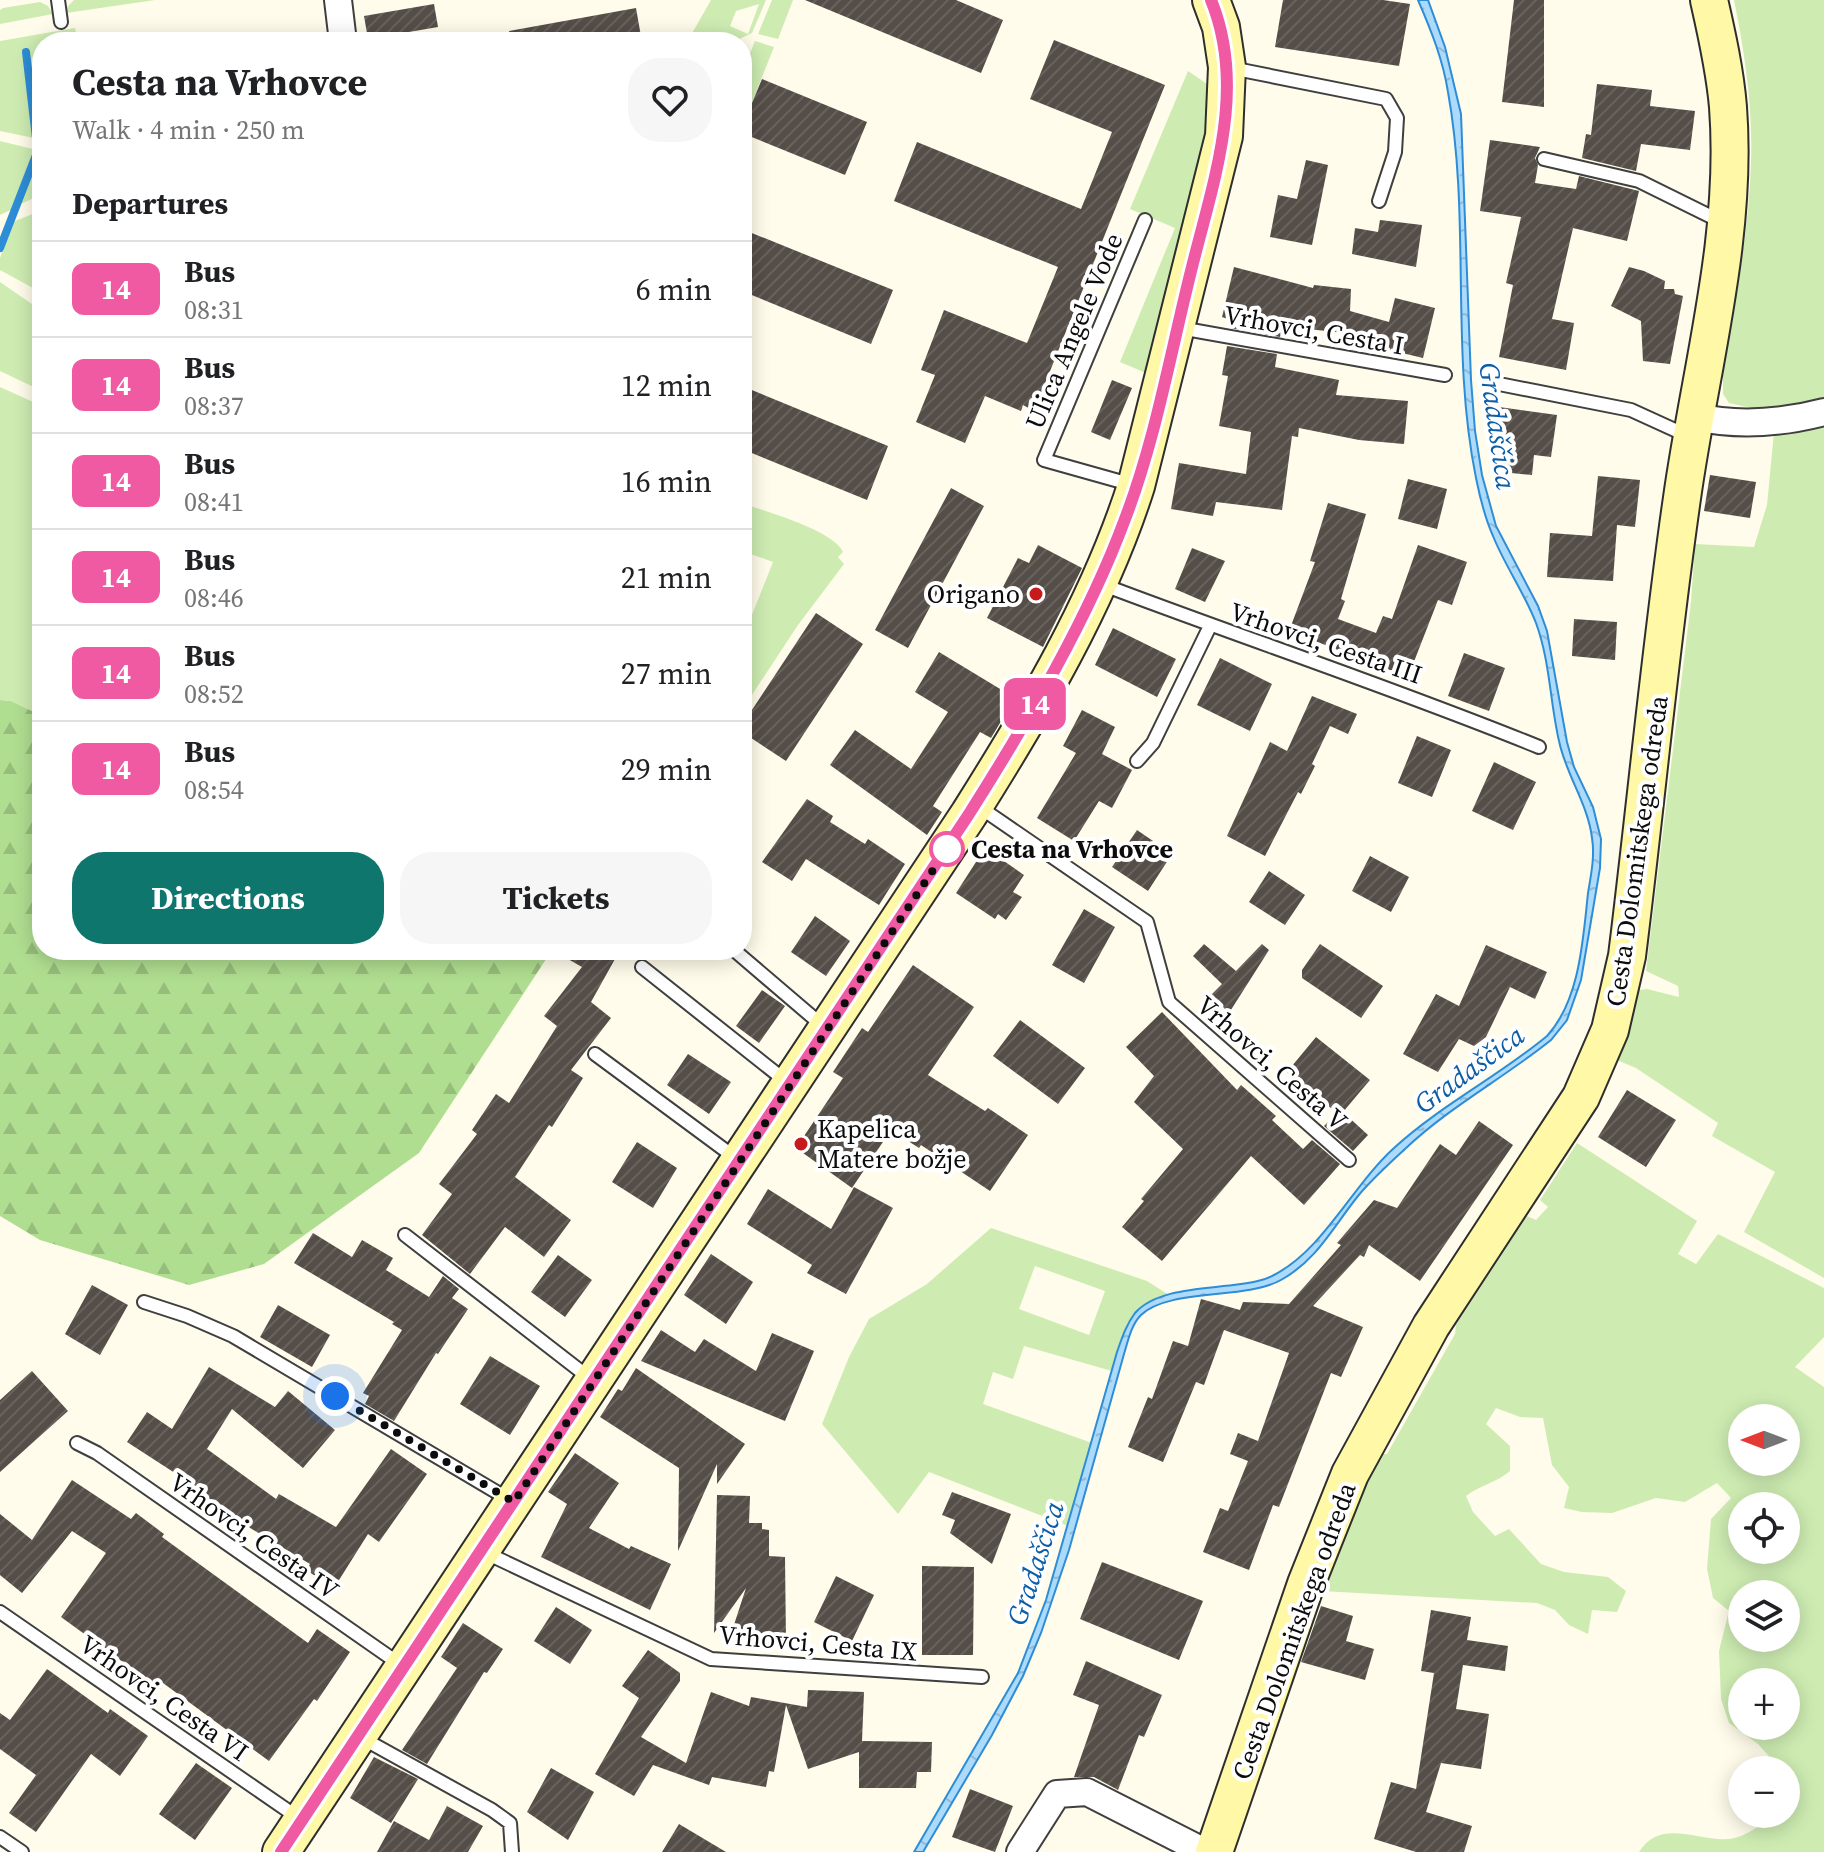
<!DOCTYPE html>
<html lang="en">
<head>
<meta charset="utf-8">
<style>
	:root { --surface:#fff; --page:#f6f6f6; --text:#202124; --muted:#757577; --line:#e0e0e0; --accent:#0f766e }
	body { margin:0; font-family:"Source Serif 4",serif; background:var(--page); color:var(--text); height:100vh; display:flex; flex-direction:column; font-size:30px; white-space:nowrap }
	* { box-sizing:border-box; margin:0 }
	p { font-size:26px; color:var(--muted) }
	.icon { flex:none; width:44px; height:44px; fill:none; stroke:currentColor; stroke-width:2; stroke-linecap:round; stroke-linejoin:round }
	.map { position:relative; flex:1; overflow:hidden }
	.sheet { position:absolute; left:32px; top:32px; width:720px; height:928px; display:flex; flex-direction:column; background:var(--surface); border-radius:32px; box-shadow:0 4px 20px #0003 }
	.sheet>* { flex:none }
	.badge { padding:0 16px; border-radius:12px; font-size:28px; line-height:52px }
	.needle { width:52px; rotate:270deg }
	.controls { position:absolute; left:1728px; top:1404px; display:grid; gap:16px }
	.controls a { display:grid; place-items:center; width:72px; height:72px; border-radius:50%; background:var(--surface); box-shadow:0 4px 20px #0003; font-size:40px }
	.you { position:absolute; width:40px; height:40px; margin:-20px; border:6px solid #fff; border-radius:50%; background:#1a73e8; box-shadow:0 0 0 12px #1a73e833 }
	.map>.badge { position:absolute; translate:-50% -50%; box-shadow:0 0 0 4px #fff }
	h2 { padding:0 40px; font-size:30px; line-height:72px }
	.round { display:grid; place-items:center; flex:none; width:84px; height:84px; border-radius:32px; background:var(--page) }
	.summary { display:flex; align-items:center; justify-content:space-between; height:136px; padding:0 40px }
	h1 { font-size:38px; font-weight:700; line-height:60px }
	.cta { display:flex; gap:16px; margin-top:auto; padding:16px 40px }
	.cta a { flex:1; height:92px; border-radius:32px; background:var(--accent); color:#fff; font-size:32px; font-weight:700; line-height:92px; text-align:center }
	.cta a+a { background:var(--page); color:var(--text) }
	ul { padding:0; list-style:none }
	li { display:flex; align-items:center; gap:24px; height:96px; padding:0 40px; border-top:2px solid var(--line) }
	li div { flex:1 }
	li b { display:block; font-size:30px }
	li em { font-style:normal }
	li .badge { min-width:88px; font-weight:700; text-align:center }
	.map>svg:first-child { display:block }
	.grass { fill:#ceecb2; fill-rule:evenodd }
	.forest { fill:url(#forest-firs) }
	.water { fill:url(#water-ripples); stroke:#2d8dd7; stroke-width:2 }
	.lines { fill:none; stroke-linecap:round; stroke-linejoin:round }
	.stream { stroke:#2d8dd7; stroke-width:8 }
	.building { fill:url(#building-hatch) }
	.lane-casing { stroke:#3f3f3f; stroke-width:16 }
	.street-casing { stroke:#3f3f3f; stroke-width:30 }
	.secondary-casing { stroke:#2e2e2e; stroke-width:40 }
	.lane { stroke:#fff; stroke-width:12 }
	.street { stroke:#fff; stroke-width:26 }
	.secondary { stroke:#fff8a6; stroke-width:36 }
	.line-casing { stroke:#fff; stroke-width:18 }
	.line { stroke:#ef5aa2; stroke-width:12 }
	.walk { stroke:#0c0c0c; stroke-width:8; stroke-dasharray:0 14.4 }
	.poi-dot { fill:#c61a1d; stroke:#fff; stroke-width:3 }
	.stop-dot { fill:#fff; stroke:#ef5aa2; stroke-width:4 }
	.labels { text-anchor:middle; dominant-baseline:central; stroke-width:8; stroke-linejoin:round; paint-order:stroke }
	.street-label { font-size:26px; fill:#0c0c0c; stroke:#fff }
	.poi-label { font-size:26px; fill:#0c0c0c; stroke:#fff; text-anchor:end }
	.stop-label { font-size:26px; font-weight:bold; fill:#0c0c0c; stroke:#fff; text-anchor:start }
	.water-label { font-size:28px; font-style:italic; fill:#0d5ea6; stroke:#fff }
</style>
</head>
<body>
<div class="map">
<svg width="1824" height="1852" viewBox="0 0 1824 1852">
	<defs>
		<pattern id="forest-firs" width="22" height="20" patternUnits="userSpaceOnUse" patternTransform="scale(2)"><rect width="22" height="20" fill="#b0de90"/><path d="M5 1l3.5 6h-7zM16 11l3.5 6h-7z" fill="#96bd7b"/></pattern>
		<pattern id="water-ripples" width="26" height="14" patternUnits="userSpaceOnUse" patternTransform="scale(2)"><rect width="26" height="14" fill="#abdafb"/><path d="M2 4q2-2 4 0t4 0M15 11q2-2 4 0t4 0" fill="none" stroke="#92bad6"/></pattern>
		<pattern id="building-hatch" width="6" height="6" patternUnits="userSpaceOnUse" patternTransform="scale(2)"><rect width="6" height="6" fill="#554d48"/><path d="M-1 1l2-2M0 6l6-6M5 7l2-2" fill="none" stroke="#68625e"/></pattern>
	</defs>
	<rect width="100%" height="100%" fill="#fffceb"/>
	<path class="grass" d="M74 0H155L66 13 68 6Z
		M711 0H766L752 33 733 42H687ZM759 4 748 34 730 26 736 11Z
		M772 0H793L778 39 758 34Z
		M1734 0H1824V402L1768 412 1729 403 1723 394V375C1734 305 1749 234 1751 163 1753 108 1745 54 1734 0Z
		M40 2 48 6 53 14 0 24V10L3 8Z
		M75 28 78 42H42V54L36 55 38 66H42V139L37 138 27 51H25L34 138 0 131V41Z
		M755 41 774 47 742 127V73Z
		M1188 71 1210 86 1207 128 1146 373 1120 362 1175 228 1130 209Z
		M0 141 37 150 15 208 0 215Z
		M39 150 42 151V194L19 205Z
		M42 210V293L0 270V258L13 222Z
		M0 282 42 311V391L0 371Z
		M0 387 42 406V710L38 714 11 701 0 700Z
		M1824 421V1278L1744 1232 1775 1172 1712 1136 1718 1123 1636 1068 1612 1058 1632 991 1647 989 1679 997 1678 986 1646 971 1691 602 1695 544 1754 547 1767 505 1774 432Z
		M742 503C766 512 833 530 843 552L838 557 844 564 798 625 742 710V640L773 562 742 551Z
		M1577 1143 1697 1221 1678 1254 1696 1264 1718 1234 1824 1288V1337L1795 1367 1824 1387V1852H1639C1661 1818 1696 1841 1728 1839 1744 1838 1762 1825 1772 1814H1786V1770H1781L1758 1744 1729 1723 1721 1699 1719 1651 1729 1611 1713 1598 1707 1569 1711 1519 1731 1498 1717 1483 1685 1502 1656 1498 1612 1513 1582 1512 1564 1508 1569 1487 1552 1465 1543 1418 1520 1417 1496 1408 1486 1424 1510 1446V1471C1496 1483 1480 1485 1466 1496L1473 1512 1495 1536 1509 1529 1541 1564 1564 1572 1608 1577 1626 1591 1617 1612 1592 1610 1588 1634 1569 1625 1555 1610 1537 1603 1322 1591 1378 1454H1387L1455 1334 1456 1325 1527 1216 1536 1220 1548 1207 1540 1200ZM1742 1418H1786V1462H1742ZM1742 1506H1786V1550H1742ZM1742 1594H1786V1638H1742ZM1742 1682H1786V1726H1742Z
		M991 1228 1147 1281 1169 1295C1125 1312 1124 1329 1112 1371L1024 1346 1013 1379 993 1372 983 1404 1092 1443 1068 1526 929 1472 898 1514 822 1424 849 1357 869 1319 927 1284ZM1035 1266 1105 1291 1089 1335 1019 1309Z"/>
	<path class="forest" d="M0 700 11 701 38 714 42 710V950H552L419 1153 264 1264 189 1285 40 1240 0 1216Z"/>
	<path class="water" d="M1418 0H1428L1445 47 1461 114 1471 380 1475 431 1482 475 1496 526 1538 606 1547 631 1567 742 1574 767 1593 807 1601 839 1600 868 1581 980 1567 1020 1551 1040C1504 1078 1449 1107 1405 1149 1389 1164 1372 1179 1358 1196 1333 1227 1317 1260 1281 1280 1245 1300 1169 1288 1141 1315 1131 1325 1128 1341 1124 1354L1069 1550 1041 1633 1023 1676 992 1735 923 1852H914L1018 1673 1046 1600 1117 1352C1122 1338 1126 1325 1135 1313 1156 1289 1203 1289 1233 1285 1247 1283 1261 1282 1274 1275 1324 1249 1352 1186 1394 1148 1441 1105 1499 1076 1547 1036 1580 1000 1583 939 1588 893 1591 875 1595 856 1592 838 1588 804 1566 775 1559 741 1550 702 1550 661 1536 623 1524 592 1505 566 1493 536 1485 518 1480 498 1476 478 1450 351 1471 219 1448 92 1443 60 1431 30 1418 0Z"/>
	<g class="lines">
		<path class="stream" d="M26 52 36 138
			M0 248 38 150"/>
	</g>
	<path class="building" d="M805 0H956L1003 20 981 73Z
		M1283 0H1383L1410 4 1399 66 1275 47Z
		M1514 0H1544V107L1502 102Z
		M434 4 438 27 368 39 364 16Z
		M636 8 642 42H510L509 31Z
		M1054 40 1165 85 1034 411 1023 405 1021 411 985 396 965 443 916 422 935 375 921 370 944 310 1027 343 1058 267 894 201 917 142 1081 209 1112 132 1030 99Z
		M762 79 867 122 845 175 742 133V127Z
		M1597 84 1652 90 1650 106 1695 111 1690 150 1641 144 1636 171 1582 158 1586 134 1591 135Z
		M1490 140 1540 147 1535 158 1538 165 1535 183 1576 189 1579 176 1639 191 1627 241 1573 228 1552 319 1574 323 1566 370 1499 357 1513 285 1506 283 1521 217 1480 211Z
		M1306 160 1328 165 1312 245 1270 237 1278 195 1297 199Z
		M1380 220 1422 225 1416 267 1352 254 1355 228 1378 232Z
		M742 229 893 290 871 344 742 291Z
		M1234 267 1313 288 1314 285 1351 289 1350 311 1389 322 1395 298 1435 308 1423 358 1377 347 1379 337 1282 326 1280 337 1230 328 1231 320 1222 317Z
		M1629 267 1644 271 1665 281 1664 289H1674L1675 294 1683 296 1670 364 1643 361 1641 321 1611 306Z
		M1227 346 1277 354 1275 367 1339 380 1336 395 1408 401 1404 444 1359 440 1299 428 1298 437 1292 436 1282 510 1216 502 1213 516 1171 509 1179 463 1246 474 1251 432 1219 426 1228 376 1222 375Z
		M1112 380 1132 388 1110 440 1091 432Z
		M742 386 888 446 867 500 742 449Z
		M1499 407 1557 415 1551 457 1534 455 1532 475 1501 472 1503 451 1493 449Z
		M1710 475 1756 482 1750 518 1704 511Z
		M1598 476 1640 480 1635 527 1617 525 1613 581 1547 577 1550 533 1592 536Z
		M1408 479 1447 489 1437 529 1398 519Z
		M951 488 984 506 908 648 875 630Z
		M1328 503 1366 514 1341 599 1345 601 1338 619 1376 633 1383 616 1392 619 1418 545 1467 562 1452 605 1438 600 1408 677 1289 631 1315 562 1310 561Z
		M1038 545 1082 568 1043 647 987 618 1018 558 1029 563Z
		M1192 548 1225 561 1205 602 1175 589Z
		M816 613 863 644 786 761 742 732V725Z
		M1574 619 1617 622 1615 660 1572 656Z
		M1113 628 1176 659 1157 697 1095 665Z
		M939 652 1015 698 991 738 980 732 933 806 942 812 927 835 830 765 855 730 911 769 948 712 915 692Z
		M1464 653 1505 668 1489 711 1448 696Z
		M1220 658 1272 684 1250 731 1197 705Z
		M1312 696 1357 714 1348 734 1330 726 1312 764 1315 766 1301 794 1298 792 1265 856 1227 836 1270 742 1287 751Z
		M1082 710 1115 727 1102 754 1132 770 1112 808 1099 801 1074 841 1037 818 1076 753 1063 746Z
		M1417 736 1451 750 1432 797 1398 783Z
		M1494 762 1536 782 1513 830 1472 811Z
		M807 799 833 816 830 822 865 844 868 839 905 864 879 905 806 859 792 881 762 862Z
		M1137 830 1172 854 1148 891 1112 867Z
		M985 848 1024 875 1013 892 1022 897 1006 920 998 914 995 919 956 893Z
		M1370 856 1409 877 1391 912 1352 891Z
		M1269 871 1305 895 1285 925 1249 902Z
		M1084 909 1115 927 1084 983 1052 965Z
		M815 916 850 941 826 976 791 952Z
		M1204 944 1236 971 1262 944 1269 950 1229 1013 1211 995 1222 984 1193 956Z
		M1320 944 1383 986 1361 1018 1302 978V970Z
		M1486 945 1547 972 1535 999 1510 987 1486 1037 1474 1046 1459 1039 1438 1072 1403 1054 1436 994 1459 1006Z
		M552 950H620L591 1002 611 1018 571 1070 583 1078 552 1127 549 1125 515 1177 571 1220 544 1257 505 1227 470 1274 422 1235 452 1194 439 1184 477 1134 472 1130 496 1094 509 1103 557 1026 544 1016 582 967Z
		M913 965 974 1007 928 1075 985 1111 988 1108 1028 1135 990 1191 921 1145 919 1148 891 1130 852 1188 796 1148 843 1078 833 1072 862 1028 868 1032Z
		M762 990 785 1006 759 1043 736 1026Z
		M1162 1012 1237 1090 1241 1085 1276 1116 1272 1120 1303 1149 1312 1140 1340 1164 1304 1205 1251 1156 1162 1261 1122 1227 1144 1201 1141 1199 1183 1149 1134 1102 1154 1076 1126 1047Z
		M1020 1020 1085 1068 1058 1104 993 1056Z
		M1316 1037 1370 1080 1343 1112 1368 1135 1353 1151 1324 1126 1337 1113 1287 1072Z
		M688 1054 731 1082 709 1114 667 1085Z
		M1627 1090 1676 1120 1646 1167 1598 1137Z
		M1479 1121 1513 1145 1420 1281 1369 1245 1364 1257 1360 1255 1313 1306 1363 1327 1341 1377 1331 1373 1279 1507 1273 1505 1249 1570 1203 1552 1220 1508 1228 1511 1248 1461 1230 1454 1238 1433 1258 1441 1289 1353 1224 1330 1204 1385 1196 1382 1163 1462 1128 1447 1148 1397 1152 1399 1173 1341 1188 1346 1201 1299 1240 1310 1243 1302 1289 1304 1341 1245 1337 1243 1374 1200 1397 1208 1440 1144 1456 1155Z
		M637 1142 677 1168 653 1208 612 1182Z
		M854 1187 893 1208 846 1294 807 1273 812 1265 747 1224 768 1189 831 1229Z
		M313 1233 352 1257 362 1240 393 1258 386 1270 429 1297 443 1276 459 1289 452 1298 468 1309 438 1354 436 1353 394 1421 365 1404 369 1396 363 1393 402 1330 392 1324 394 1322 294 1263Z
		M711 1254 753 1282 726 1324 684 1295Z
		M558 1255 592 1280 565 1317 531 1292Z
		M92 1285 128 1305 100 1355 65 1334Z
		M278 1305 330 1335 312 1367 260 1337Z
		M661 1330 695 1352 704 1339 756 1371 772 1333 814 1351 785 1421 641 1361Z
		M490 1356 540 1386 510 1435 460 1404Z
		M209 1367 275 1407 288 1391 335 1430 303 1468 232 1409 207 1449 276 1499 279 1494 336 1527 391 1449 427 1474 379 1542 368 1534 334 1588 306 1570 310 1564 237 1520 196 1491 198 1488 127 1442 147 1412 172 1429Z
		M636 1368 745 1444 717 1484V1464L678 1551 679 1468 600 1417 618 1389 622 1391Z
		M32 1371 68 1411 0 1472V1400Z
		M575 1453 619 1483 589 1528 629 1549 631 1546 671 1564 650 1610 541 1557 567 1504 548 1492Z
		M72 1480 131 1519 136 1513 164 1534 162 1537 308 1643 317 1629 350 1652 317 1701 314 1699 269 1761 163 1683 160 1689 61 1617 106 1553 72 1531 22 1593 0 1575V1514L32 1540Z
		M952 1492 1011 1514 992 1564 950 1533 955 1520 942 1515Z
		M717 1495 750 1496 749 1523H762V1529L769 1530V1556L785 1557 786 1644 752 1645 751 1637H730L746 1588 714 1633Z
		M1102 1562 1203 1601 1179 1660 1080 1619Z
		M922 1566 974 1567 973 1655H922Z
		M836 1576 874 1595 852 1641 814 1622Z
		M1321 1606 1353 1616 1346 1641 1374 1649 1365 1680 1301 1662Z
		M556 1607 592 1630 570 1664 534 1641Z
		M1431 1610 1471 1617 1467 1640 1508 1646 1505 1671 1463 1665 1456 1709 1489 1714 1481 1769 1441 1763 1426 1812 1472 1826 1464 1852H1416L1374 1839 1391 1782 1416 1789 1434 1673 1421 1671Z
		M463 1623 503 1649 487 1673 484 1672 427 1764 402 1750 457 1668 441 1657Z
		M648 1650 680 1673V1681L641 1737 686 1763 711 1692 749 1706 751 1697 807 1707 808 1690 864 1692 862 1741 932 1742 931 1772H917L916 1788H859V1752L808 1769 786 1705 774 1772 769 1771 766 1787 712 1777 709 1785 653 1765 634 1796 595 1774 639 1698 622 1686Z
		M1086 1661 1162 1695 1144 1737 1139 1735 1118 1790 1094 1777H1074L1099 1705 1073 1695Z
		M47 1669 108 1713 110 1709 148 1736 120 1776 91 1754 36 1832 9 1813 36 1775 0 1749V1713L10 1720Z
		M374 1757 418 1779 391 1823 350 1798Z
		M196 1763 232 1788 195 1840 159 1814Z
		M551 1768 594 1792 568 1840 527 1812Z
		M970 1789 1013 1806 995 1852 952 1837Z
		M447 1806 483 1826 468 1852H377L394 1821 429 1840Z
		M679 1824 726 1852H662Z"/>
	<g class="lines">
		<defs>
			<path id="lane" d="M58 0 61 22
				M1231 68 1386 99 1397 118 1395 152 1379 201
				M1544 159 1639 181 1722 222
				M1180 328 1445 375
				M1489 382 1631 410 1688 436
				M1133 485 1044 460 1145 220
				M1101 584C1246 639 1394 688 1539 747
				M1137 761 1153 743 1210 626
				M978 806 1147 922 1169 1002 1349 1160
				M734 950 823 1026
				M642 967 787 1082
				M595 1054 737 1159
				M405 1235 592 1380
				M144 1302 187 1316 233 1336 510 1500
				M77 1443 97 1453 401 1665
				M484 1552 711 1659 982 1677
				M0 1612 300 1819
				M362 1738 492 1810 510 1823 512 1852
				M0 1837 22 1852"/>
			<path id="street" d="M338 0 343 42
				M1695 417C1737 426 1782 423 1824 412
				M1020 1852 1057 1794 1087 1792 1205 1852"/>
			<path id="secondary" d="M281 1852 969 814C1034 711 1099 602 1136 486L1224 136 1227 67 1221 27 1211 0
				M1214 1852 1306 1584 1350 1474 1431 1326 1581 1097 1610 1030 1627 956C1646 804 1660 650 1682 498 1700 369 1738 239 1728 107 1725 71 1717 35 1709 0"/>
		</defs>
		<use href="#lane" class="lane-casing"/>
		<use href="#street" class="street-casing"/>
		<use href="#secondary" class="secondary-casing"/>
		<use href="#lane" class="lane"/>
		<use href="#street" class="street"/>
		<use href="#secondary" class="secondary"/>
	</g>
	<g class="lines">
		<defs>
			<path id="line" d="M281 1852 969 814C1026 724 1088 619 1125 519 1156 438 1171 350 1192 267 1214 179 1247 88 1211 0"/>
		</defs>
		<use href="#line" class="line-casing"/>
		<use href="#line" class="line"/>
		<path class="walk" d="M335 1396 514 1502 947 849"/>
	</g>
	<g class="poi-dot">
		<circle cx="1036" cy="594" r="8"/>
		<circle cx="801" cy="1144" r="8"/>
	</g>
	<circle class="stop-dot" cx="947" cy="849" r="16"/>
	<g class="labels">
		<g class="street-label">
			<text transform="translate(1314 330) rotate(10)">Vrhovci, Cesta I</text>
			<text transform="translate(1074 331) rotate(-67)">Ulica Angele Vode</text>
			<text transform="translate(1326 643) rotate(19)">Vrhovci, Cesta III</text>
			<text transform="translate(1637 851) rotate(-82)">Cesta Dolomitskega odreda</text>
			<text transform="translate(1272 1063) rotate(41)">Vrhovci, Cesta V</text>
			<text transform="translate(254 1536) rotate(35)">Vrhovci, Cesta IV</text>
			<text transform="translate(1294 1631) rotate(-70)">Cesta Dolomitskega odreda</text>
			<text transform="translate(818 1643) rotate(5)">Vrhovci, Cesta IX</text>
			<text transform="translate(164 1698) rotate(35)">Vrhovci, Cesta VI</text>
		</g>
		<g class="poi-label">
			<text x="1020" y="594">Origano</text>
			<text x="817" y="1129" text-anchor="start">Kapelica<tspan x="817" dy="30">Matere božje</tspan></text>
		</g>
		<g class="stop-label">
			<text x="971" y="849">Cesta na Vrhovce</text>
		</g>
		<g class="water-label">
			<text transform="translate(1498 426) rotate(82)">Gradaščica</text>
			<text transform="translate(1469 1069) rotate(-36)">Gradaščica</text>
			<text transform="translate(1035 1563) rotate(-72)">Gradaščica</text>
		</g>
	</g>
</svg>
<div class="controls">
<a><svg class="needle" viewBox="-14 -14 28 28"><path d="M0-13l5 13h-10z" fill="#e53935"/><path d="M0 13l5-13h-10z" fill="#757577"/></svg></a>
<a><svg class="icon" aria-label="locate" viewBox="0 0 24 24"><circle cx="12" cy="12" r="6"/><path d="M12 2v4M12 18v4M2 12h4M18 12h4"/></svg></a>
<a><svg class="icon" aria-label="layers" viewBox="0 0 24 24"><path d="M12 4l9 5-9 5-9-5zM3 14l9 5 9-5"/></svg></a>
<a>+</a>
<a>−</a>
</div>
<div class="you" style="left:335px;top:1396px"></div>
<b class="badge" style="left:1035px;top:704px;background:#ef5aa2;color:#fff">14</b>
<section class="sheet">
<div class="summary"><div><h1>Cesta na Vrhovce</h1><p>Walk · 4 min · 250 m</p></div><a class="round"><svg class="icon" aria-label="heart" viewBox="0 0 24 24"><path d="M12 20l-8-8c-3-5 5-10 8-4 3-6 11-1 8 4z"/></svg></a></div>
<h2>Departures</h2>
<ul>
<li><span class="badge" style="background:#ef5aa2;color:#fff">14</span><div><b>Bus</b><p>08:31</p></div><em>6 min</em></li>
<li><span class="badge" style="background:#ef5aa2;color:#fff">14</span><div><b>Bus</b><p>08:37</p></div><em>12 min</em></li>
<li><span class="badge" style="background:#ef5aa2;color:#fff">14</span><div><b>Bus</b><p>08:41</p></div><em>16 min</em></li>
<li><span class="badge" style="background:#ef5aa2;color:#fff">14</span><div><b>Bus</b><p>08:46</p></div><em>21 min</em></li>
<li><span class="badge" style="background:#ef5aa2;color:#fff">14</span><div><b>Bus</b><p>08:52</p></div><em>27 min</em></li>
<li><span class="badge" style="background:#ef5aa2;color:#fff">14</span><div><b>Bus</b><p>08:54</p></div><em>29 min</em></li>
</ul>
<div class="cta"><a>Directions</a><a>Tickets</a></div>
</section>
</div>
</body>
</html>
